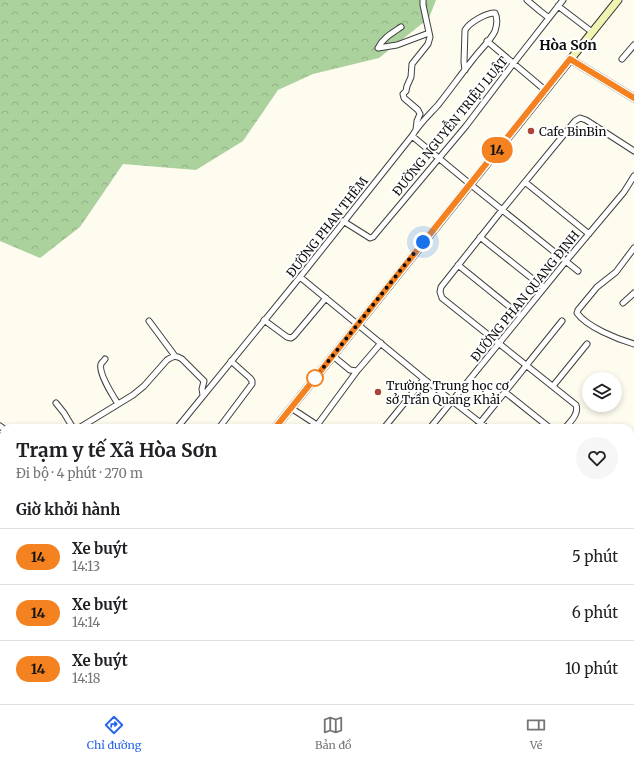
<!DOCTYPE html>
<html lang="vi">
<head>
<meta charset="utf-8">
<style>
	:root { --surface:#fff; --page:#f6f6f6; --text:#202124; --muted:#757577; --line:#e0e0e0; --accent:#2563eb }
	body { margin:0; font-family:Merriweather,serif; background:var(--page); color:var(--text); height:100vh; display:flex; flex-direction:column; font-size:15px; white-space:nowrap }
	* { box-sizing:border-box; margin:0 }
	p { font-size:13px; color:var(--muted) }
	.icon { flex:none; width:22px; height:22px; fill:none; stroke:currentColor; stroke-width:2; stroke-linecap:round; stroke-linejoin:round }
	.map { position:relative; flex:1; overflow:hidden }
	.sheet { position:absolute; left:0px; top:424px; width:634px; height:280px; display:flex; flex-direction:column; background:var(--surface); border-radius:12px 12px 0 0; box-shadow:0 2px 6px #0003 }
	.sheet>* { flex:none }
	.badge { padding:0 8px; border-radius:13px; font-size:14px; line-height:26px }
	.controls { position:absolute; left:582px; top:372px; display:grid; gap:8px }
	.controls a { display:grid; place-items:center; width:40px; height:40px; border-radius:50%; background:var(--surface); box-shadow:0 2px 6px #0003; font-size:20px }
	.you { position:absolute; width:20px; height:20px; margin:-10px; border:3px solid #fff; border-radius:50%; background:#1a73e8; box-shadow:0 0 0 6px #1a73e833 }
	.map>.badge { position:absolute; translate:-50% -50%; box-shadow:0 0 0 2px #fff }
	h2 { padding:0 16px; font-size:15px; line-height:36px }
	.round { display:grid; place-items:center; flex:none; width:42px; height:42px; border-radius:21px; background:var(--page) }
	.summary { display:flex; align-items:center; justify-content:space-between; height:68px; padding:0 16px }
	h1 { font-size:19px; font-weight:700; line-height:30px }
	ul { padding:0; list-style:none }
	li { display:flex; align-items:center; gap:12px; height:56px; padding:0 16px; border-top:1px solid var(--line) }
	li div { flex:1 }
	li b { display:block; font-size:15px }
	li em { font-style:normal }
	li .badge { min-width:44px; font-weight:700; text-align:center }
	.tab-bar { display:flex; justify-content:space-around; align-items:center; height:56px; border-top:1px solid var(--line); background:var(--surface); font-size:11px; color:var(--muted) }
	.tab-bar a { display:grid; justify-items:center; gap:2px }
	.tab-bar .current { color:var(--accent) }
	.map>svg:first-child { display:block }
	.forest { fill:url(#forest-crowns) }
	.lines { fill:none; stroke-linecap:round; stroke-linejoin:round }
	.minor-casing { stroke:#3f3f3f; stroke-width:7 }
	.secondary-casing { stroke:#2e2e2e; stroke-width:9 }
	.minor { stroke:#fff; stroke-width:5 }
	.secondary { stroke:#f0f4b1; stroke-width:7 }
	.line-casing { stroke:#fff; stroke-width:9 }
	.line { stroke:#f58220; stroke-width:6 }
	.walk { stroke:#0c0c0c; stroke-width:4; stroke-dasharray:0 7.2 }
	.poi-dot { fill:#a94637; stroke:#fff; stroke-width:1.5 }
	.stop-dot { fill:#fff; stroke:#f58220; stroke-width:2 }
	.labels { text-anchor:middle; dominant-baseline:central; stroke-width:4; stroke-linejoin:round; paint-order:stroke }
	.street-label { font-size:12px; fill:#0c0c0c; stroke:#fff }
	.poi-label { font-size:12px; fill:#0c0c0c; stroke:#fff; text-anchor:start }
	.quarter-label { font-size:14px; font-weight:bold; fill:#0c0c0c; stroke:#fff }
</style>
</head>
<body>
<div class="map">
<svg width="634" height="704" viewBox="0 0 634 704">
	<defs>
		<pattern id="forest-crowns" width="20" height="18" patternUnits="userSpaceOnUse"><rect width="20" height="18" fill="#abd19d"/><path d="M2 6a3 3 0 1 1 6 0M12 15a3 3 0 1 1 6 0" fill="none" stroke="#92b286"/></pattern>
	</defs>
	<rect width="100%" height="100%" fill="#fdfcee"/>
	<path class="forest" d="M0 0H436L429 18 379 58 313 74 278 90 243 141 196 170 123 164 80 227 40 258 0 241Z"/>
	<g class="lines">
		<defs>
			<path id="minor" d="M527 0 540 11 549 18
				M558 6 592 32
				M401 27C392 33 383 38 378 48L397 45 429 33
				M487 41 545 90
				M622 59 634 45
				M416 130 417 121 420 114 418 110 404 98 403 94 406 91 407 86 411 77 412 64 428 44 430 37 423 5V0
				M412 136 470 184 578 271
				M525 182 589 234
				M343 221 370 238 373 237 466 126 513 64 563 0
				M480 237 544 288
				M634 248 616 272 597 287 578 310 577 313C587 327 617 339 634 344
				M458 265 521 316
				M300 277 424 379 487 428
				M623 303 634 293
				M264 320 287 337 291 338 294 336 326 298
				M149 321 175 356
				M333 356 350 370 357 371
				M105 359C104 361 102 362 101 364 98 373 113 396 118 404
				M553 386 587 344
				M505 392 550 428
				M56 403 64 413 73 428
				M291 408 317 425
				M0 426 4 429
				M79 428 133 395 144 386 167 360C173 356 176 355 182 359L204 381 202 389 203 395
				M177 428 300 277 412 136C419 124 429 115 438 105 450 90 462 73 474 58 480 50 491 40 495 31 497 25 498 19 495 13 486 13 470 22 465 30L464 62 465 70
				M219 428 252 384V381L250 378 231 361
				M315 428 357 371 381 343
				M384 428 424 379
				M430 428 566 261 624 192 634 176
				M476 428 562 321
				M565 428C571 421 579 414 576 405L442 298 440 292 441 287 502 210 575 121 580 118 586 120 634 151
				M0 437 4 434
				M0 502 4 500
				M0 536H4
				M630 560 634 557
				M237 700 244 704
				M312 700 316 704
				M208 704 212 700
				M265 704 269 700"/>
			<path id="secondary" d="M570 59 634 98
				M275 428 618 0
				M0 640 4 639
				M70 704 73 700"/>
		</defs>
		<use href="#minor" class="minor-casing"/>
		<use href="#secondary" class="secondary-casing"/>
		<use href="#minor" class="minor"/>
		<use href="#secondary" class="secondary"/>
	</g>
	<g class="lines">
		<defs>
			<path id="line" d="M275 428 570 59 634 98"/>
		</defs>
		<use href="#line" class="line-casing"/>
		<use href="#line" class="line"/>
		<path class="walk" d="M315 378 423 242"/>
	</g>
	<g class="poi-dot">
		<circle cx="531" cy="131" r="4"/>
		<circle cx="378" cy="392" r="4"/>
	</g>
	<circle class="stop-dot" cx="315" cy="378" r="8"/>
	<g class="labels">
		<g class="street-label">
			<text transform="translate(450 126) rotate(-51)">ĐƯỜNG NGUYỄN TRIỆU LUẬT</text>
			<text transform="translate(327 227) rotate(-52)">ĐƯỜNG PHAN THÊM</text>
			<text transform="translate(525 296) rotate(-51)">ĐƯỜNG PHAN QUANG ĐỊNH</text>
		</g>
		<g class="poi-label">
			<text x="539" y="131">Cafe BinBin</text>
			<text x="386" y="385">Trường Trung học cơ<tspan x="386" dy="14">sở Trần Quang Khải</tspan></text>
		</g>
		<g class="quarter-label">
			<text x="568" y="45">Hòa Sơn</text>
		</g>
	</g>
</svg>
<div class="controls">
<a><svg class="icon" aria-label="layers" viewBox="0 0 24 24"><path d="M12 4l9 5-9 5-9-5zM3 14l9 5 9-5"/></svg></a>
</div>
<div class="you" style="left:423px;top:242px"></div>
<b class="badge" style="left:497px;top:150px;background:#f58220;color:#111">14</b>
<section class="sheet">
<div class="summary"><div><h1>Trạm y tế Xã Hòa Sơn</h1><p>Đi bộ · 4 phút · 270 m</p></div><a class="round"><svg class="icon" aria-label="heart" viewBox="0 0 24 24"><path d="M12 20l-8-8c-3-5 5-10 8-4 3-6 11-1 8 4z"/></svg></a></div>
<h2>Giờ khởi hành</h2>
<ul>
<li><span class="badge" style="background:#f58220;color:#111">14</span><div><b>Xe buýt</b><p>14:13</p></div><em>5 phút</em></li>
<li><span class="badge" style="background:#f58220;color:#111">14</span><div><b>Xe buýt</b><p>14:14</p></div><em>6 phút</em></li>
<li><span class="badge" style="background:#f58220;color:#111">14</span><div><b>Xe buýt</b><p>14:18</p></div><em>10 phút</em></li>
</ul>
</section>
</div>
<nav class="tab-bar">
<a class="current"><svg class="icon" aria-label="directions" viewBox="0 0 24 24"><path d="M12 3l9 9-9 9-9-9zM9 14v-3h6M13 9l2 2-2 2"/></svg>Chỉ đường</a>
<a><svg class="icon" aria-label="map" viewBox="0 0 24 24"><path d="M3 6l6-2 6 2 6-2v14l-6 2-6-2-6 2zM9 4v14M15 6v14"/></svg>Bản đồ</a>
<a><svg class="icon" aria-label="tickets" viewBox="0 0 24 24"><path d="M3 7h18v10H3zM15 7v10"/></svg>Vé</a>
</nav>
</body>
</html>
